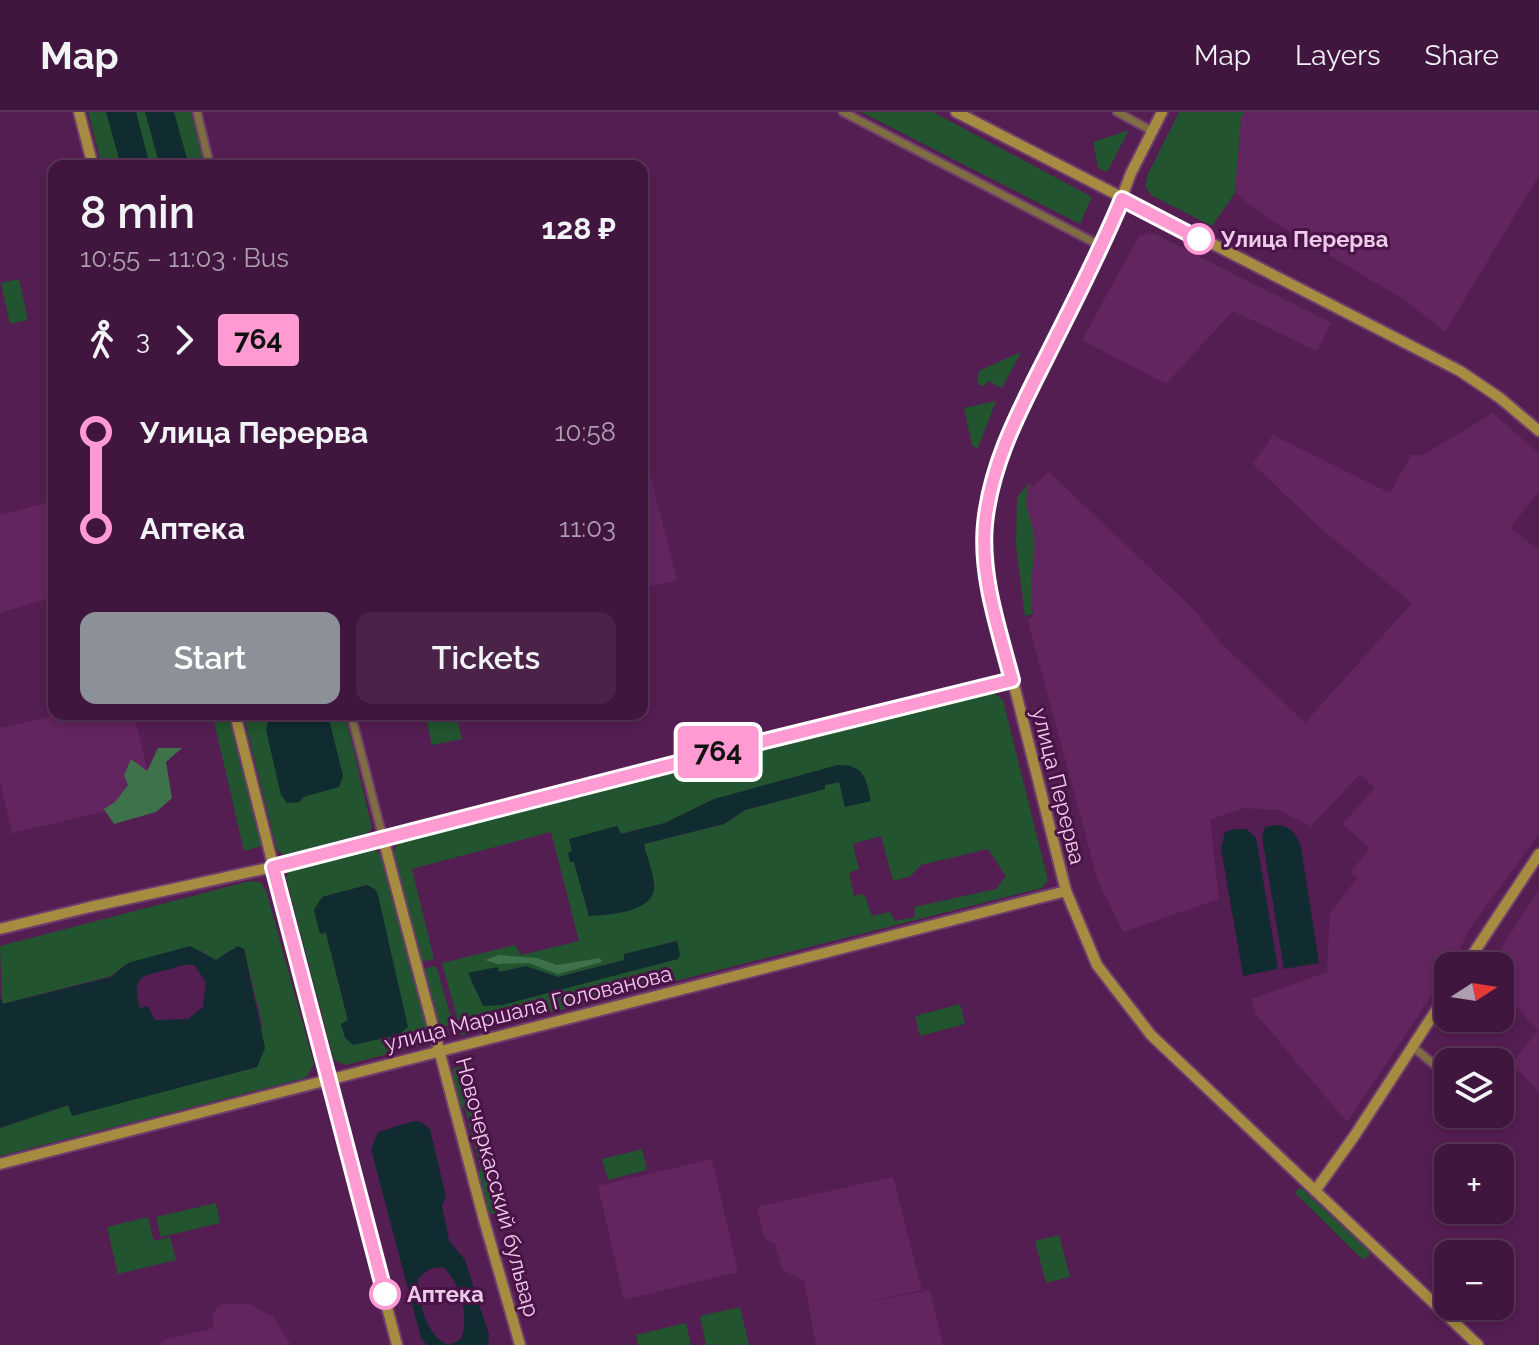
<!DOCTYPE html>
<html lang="en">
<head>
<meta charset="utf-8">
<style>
	:root { --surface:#40163e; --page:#4b2349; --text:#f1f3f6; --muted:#ae9fb0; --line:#593558; --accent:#8c9099 }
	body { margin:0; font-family:Raleway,sans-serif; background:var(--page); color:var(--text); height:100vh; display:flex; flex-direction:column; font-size:30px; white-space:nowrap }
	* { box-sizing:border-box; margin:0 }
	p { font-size:26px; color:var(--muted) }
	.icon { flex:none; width:44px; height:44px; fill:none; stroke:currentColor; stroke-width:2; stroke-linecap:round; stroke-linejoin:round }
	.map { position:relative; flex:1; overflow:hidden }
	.panel { position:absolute; left:48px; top:48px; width:600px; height:560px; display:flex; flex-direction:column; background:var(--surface); border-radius:16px; box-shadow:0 4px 12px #0003,0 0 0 2px var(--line) }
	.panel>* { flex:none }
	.badge { padding:0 16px; border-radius:6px; font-size:28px; line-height:52px }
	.needle { width:52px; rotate:78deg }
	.controls { position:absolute; left:1434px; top:840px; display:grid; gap:16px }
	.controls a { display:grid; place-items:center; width:80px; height:80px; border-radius:16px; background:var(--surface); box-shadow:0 4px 12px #0003,0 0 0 2px var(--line); font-size:40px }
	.map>.badge { position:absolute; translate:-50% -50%; box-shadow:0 0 0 4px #fff }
	.legs { display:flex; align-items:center; gap:12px; height:88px; padding:0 32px; font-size:26px }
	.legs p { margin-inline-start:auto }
	.overview { display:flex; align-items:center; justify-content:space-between; height:136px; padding:0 32px }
	h1 { font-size:44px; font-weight:600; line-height:60px }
	.cta { display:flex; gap:16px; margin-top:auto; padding:16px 32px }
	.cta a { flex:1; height:92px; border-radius:16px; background:var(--accent); color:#fff; font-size:32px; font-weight:600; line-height:92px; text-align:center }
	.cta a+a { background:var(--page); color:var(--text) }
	ul { padding:0 32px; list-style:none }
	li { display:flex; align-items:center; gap:28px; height:96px; font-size:30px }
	li i { display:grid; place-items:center; width:12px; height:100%; margin:0 10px; background:currentColor }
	li i::after { content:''; width:20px; height:20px; margin:-10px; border:6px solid; border-radius:50%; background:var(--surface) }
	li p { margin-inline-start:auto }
	li:first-child i { background:linear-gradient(#0000 50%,currentColor 0) }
	li:last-child i { background:linear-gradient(currentColor 50%,#0000 0) }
	header { display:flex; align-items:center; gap:48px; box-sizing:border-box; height:112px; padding:0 40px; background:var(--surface); border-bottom:2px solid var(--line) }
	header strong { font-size:38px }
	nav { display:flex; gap:44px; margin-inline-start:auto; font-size:28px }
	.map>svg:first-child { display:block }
	.built { fill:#63255f }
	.green { fill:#21542f; fill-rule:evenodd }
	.forest { fill:#3e724a }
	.water { fill:#102c30; fill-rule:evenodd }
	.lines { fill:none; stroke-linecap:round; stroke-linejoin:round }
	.street-casing { stroke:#703d6d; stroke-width:11 }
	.secondary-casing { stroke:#703d6d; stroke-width:14 }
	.street { stroke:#7e6e42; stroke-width:7 }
	.secondary { stroke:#a58c41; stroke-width:10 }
	.line-1-casing { stroke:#fff; stroke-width:18 }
	.line-1 { stroke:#ff9ad2; stroke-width:12 }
	.stop-1-dot { fill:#fff; stroke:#ff9ad2; stroke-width:4 }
	.labels { text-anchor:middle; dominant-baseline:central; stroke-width:6; stroke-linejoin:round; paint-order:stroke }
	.stop-label { font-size:22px; font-weight:bold; fill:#eccbe8; stroke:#4a1247; text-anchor:start }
	.street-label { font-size:22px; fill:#eccbe8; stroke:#4a1247 }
</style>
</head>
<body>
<header>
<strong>Map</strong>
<nav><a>Map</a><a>Layers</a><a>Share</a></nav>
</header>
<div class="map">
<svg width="1539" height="1233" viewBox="0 0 1539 1233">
	<rect width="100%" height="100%" fill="#551e52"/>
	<path class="built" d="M1245 0H1539V63L1445 220 1403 187 1269 107 1235 81 1241 6Z
		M1153 121 1331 211 1317 239 1233 199 1166 272 1082 228 1139 124Z
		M1493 301 1539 342V379L1510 416 1539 438V722L1468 819 1456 846 1451 854H1448V859L1347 1010 1256 902 1252 887 1327 860 1330 801 1357 766 1350 761 1370 736 1342 712 1375 676 1360 662 1311 714 1278 698 1243 696 1210 708 1219 787 1123 820 1098 769 1030 517 1028 507 1034 505 1029 484 1034 426 1024 388 1030 370 1033 374 1049 360 1193 497 1223 533 1305 611 1412 491 1319 415 1253 352 1273 323 1390 381 1411 343H1423Z
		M642 331 677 468 642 477Z
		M54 389V485L0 501V403Z
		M61 602H134L151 673 133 693 12 721 0 669V616Z
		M1539 777V980L1512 952 1538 918 1500 878V854H1490Z
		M712 1047 738 1160 624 1188 598 1074Z
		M893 1065 922 1178 849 1194 930 1178 943 1233H816L804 1169 782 1157 775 1132 764 1126 757 1095Z
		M222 1192H250L273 1205 291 1233H158L167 1227 214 1216 212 1201Z"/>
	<path class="green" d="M88 0H191L205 54H102Z
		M861 0H933L1092 85 1080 112Z
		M1179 0H1245L1241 6 1235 81 1212 114 1151 83 1145 74 1148 62Z
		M1129 18 1107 60 1098 56 1093 30Z
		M19 167 28 208 10 212 1 171Z
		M1021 240 1002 276 988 269 984 274 979 273 977 268 979 259Z
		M996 289 978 336 972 334 964 296Z
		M1030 370C1021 399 1032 400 1034 426 1036 452 1027 476 1033 502L1025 504 1016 434 1017 385Z
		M994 581 1003 588 1048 768 1042 776 462 923 442 851 515 833 521 843 579 829 551 720 412 757 434 847 421 850 393 741 398 730ZM865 663 846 695 840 670 825 673V677L745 698 724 712 644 732 655 776 589 804 574 750H570L568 741 572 739 570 727 618 715 620 722 665 711 714 687ZM881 724 893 769 911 764 921 753 988 737 1006 764 996 777 914 795 915 805 895 809 890 800 872 804 864 782 854 784 849 761 859 757 853 732ZM676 829 680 843 483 894 497 855 499 860 526 855 558 865 625 848 624 843Z
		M243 602H270L303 685 343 664 327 602H345L372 716 367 721 284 743 277 738Z
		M425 602H456L462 627 432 633Z
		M230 606 262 734 244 739 214 609Z
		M372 737 384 743 429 924 424 932 346 953 334 948 286 766 289 759ZM367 773 347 929 348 909 326 821 322 785Z
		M250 769 260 770 266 778 314 952 306 966 0 1044V1016L68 993 73 1003 257 955 262 912 244 837 229 839 216 848 211 847 202 839 128 851 111 864 2 892 0 834Z
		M436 854 453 912 442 915 438 912 423 857Z
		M960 892 965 912 920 924 915 904Z
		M462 955 501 1099 488 1103 477 1062 481 1057 465 997 461 995 453 968V956Z
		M642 1037 647 1058 608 1068 602 1047Z
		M1300 1075 1371 1141 1366 1146 1362 1147 1295 1081Z
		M216 1091 220 1111 161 1125 156 1105Z
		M148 1105 154 1129 170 1125 176 1148 118 1162 107 1115Z
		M1059 1123 1070 1165 1046 1171 1035 1129Z
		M740 1195 749 1233H706L700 1204Z
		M686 1211 691 1233H638L636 1223Z"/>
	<path class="forest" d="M158 636H182L166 650 172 686 156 700 114 712 104 697 115 690 128 673 124 663 131 647 147 659Z
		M499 843 537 846 557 853 600 846 602 850 558 862 529 851 497 852 485 848Z"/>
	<path class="water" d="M106 0H136L150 54H121Z
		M145 0H174L189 54H160Z
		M270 602 328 603 343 664 339 675 303 685 300 690 287 691 281 683 266 618Z
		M838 653C865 653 866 666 871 689L845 695 839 670 825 673V677L745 698 724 712 644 732C646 745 655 762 654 776 653 801 607 803 589 804L574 750H570L568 741 572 739 569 727 617 714 621 722 665 711 714 687Z
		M1275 713C1291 714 1295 720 1301 735L1319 851 1284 857 1262 725 1265 715Z
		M1235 717H1247L1256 726 1278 857 1243 864 1221 736 1225 720Z
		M367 773 375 777 378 783 408 915 398 923 353 933 345 926 341 912 348 908 326 821 320 822 314 798 322 785Z
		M677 829 680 843 678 847 502 893 483 894 468 861 497 855 499 860 526 854 558 865 624 848V842Z
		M190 834 216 848 238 834 244 837 265 936 257 955 72 1004 68 993 0 1016V885L3 892 111 865 128 851ZM184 853H194L206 870 203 895 188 907 155 908 148 894 140 896C137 883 133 873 144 864Z
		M414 1009 421 1010 430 1017 446 1085 442 1094 449 1128 465 1148 489 1223 488 1233H427L421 1226 371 1037 378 1020ZM443 1155C460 1170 470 1205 461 1227L449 1233C426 1226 418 1187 418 1166L430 1157Z"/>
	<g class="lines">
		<defs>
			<path id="street" d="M197 0 210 54
				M843 0 1103 135
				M1117 0 1152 19
				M351 602 383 726
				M1413 935 1447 963"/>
			<path id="secondary" d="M79 0 93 54
				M956 0 1460 259 1500 286 1539 319
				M1162 0 1131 61 1103 135 1009 320 994 366 985 412 990 478 1066 779 1097 853 1151 923 1478 1233
				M235 602 327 968 397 1233
				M383 726 484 1108 520 1233
				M0 817 90 795 273 755 1012 568
				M1465 854 1539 742
				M0 1052 1066 779
				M1315 1079 1355 1023 1448 880"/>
		</defs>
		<use href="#street" class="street-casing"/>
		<use href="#secondary" class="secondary-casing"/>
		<use href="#street" class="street"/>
		<use href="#secondary" class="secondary"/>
	</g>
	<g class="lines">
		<defs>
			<path id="line-1" d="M385 1182 273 755 724 639 1012 568C999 518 980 464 985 412 991 350 1021 296 1048 242 1074 190 1100 140 1122 87L1199 127"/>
		</defs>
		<use href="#line-1" class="line-1-casing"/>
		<use href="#line-1" class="line-1"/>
	</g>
	<g class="stop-1-dot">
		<circle cx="1199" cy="127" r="14"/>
		<circle cx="385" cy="1182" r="14"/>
	</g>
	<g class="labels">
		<g class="stop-label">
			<text x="1221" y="127">Улица Перерва</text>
			<text x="407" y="1182">Аптека</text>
		</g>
		<g class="street-label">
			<text transform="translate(1059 674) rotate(76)">улица Перерва</text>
			<text transform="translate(528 896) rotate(-14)">улица Маршала Голованова</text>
			<text transform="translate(498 1075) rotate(75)">Новочеркасский бульвар</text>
		</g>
	</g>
</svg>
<div class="controls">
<a><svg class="needle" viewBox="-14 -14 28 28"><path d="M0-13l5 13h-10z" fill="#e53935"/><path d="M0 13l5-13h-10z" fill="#ae9fb0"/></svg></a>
<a><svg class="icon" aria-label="layers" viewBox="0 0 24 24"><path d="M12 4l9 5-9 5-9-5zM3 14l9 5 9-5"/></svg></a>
<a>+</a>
<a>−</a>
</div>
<b class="badge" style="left:718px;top:640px;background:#ff9ad2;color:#111">764</b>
<section class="panel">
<div class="overview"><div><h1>8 min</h1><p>10:55 – 11:03 · Bus</p></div><b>128 ₽</b></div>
<div class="legs"><svg class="icon" aria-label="walk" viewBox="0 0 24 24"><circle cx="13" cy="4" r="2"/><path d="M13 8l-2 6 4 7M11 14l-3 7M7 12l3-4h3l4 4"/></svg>3<svg class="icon" aria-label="forward" viewBox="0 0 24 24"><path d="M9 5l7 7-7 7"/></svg><b class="badge" style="background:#ff9ad2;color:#111">764</b></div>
<ul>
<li><i style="color:#ff9ad2"></i><b>Улица Перерва</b><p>10:58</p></li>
<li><i style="color:#ff9ad2"></i><b>Аптека</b><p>11:03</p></li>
</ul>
<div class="cta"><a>Start</a><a>Tickets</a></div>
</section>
</div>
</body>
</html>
